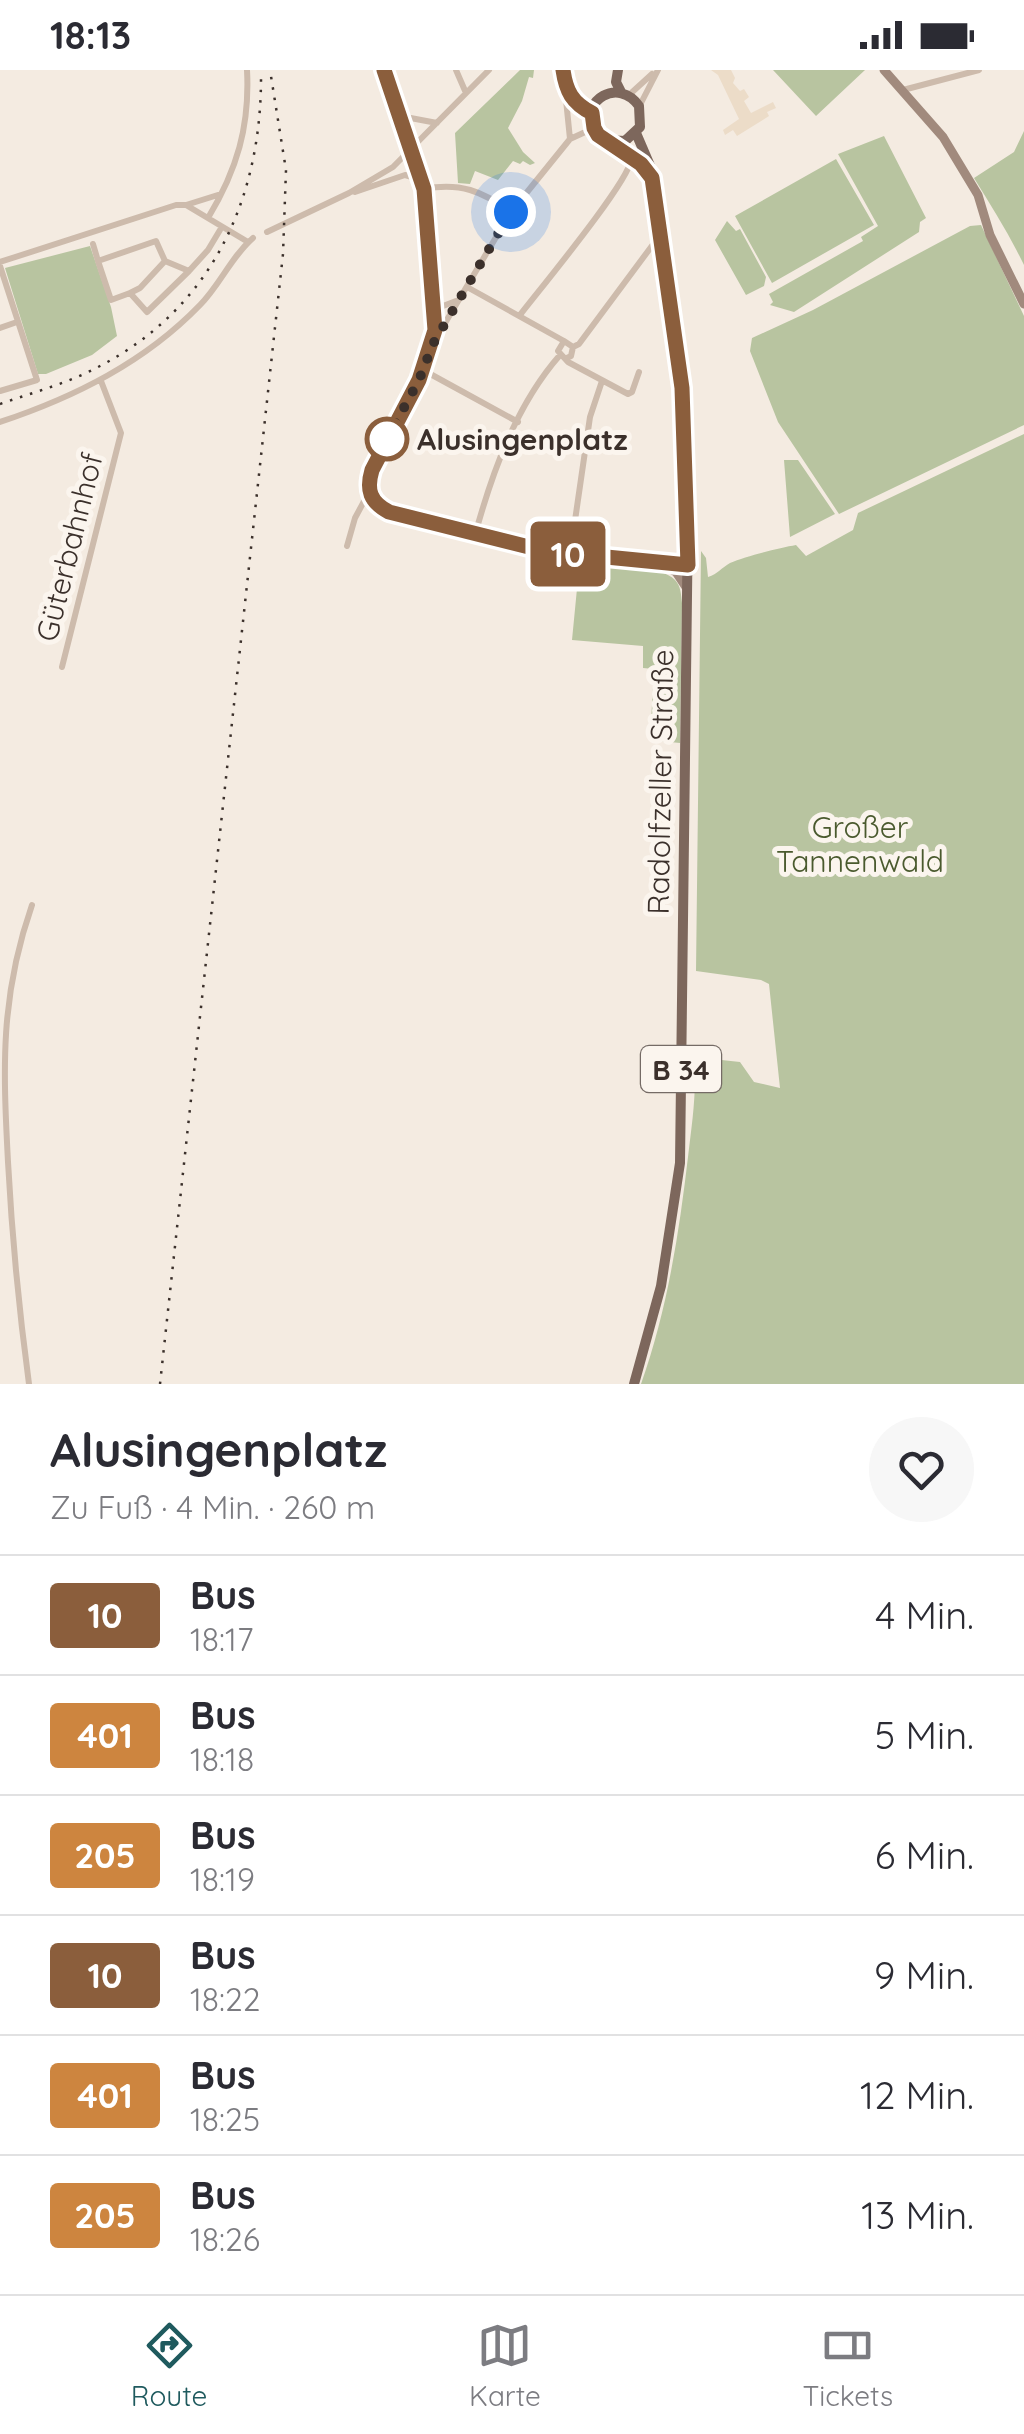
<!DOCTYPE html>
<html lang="de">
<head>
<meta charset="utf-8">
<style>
	:root { --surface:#fff; --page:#f7f7f7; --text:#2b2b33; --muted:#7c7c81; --line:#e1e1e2; --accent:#1f5a5e }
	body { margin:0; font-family:Quicksand,sans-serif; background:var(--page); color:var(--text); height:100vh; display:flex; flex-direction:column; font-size:38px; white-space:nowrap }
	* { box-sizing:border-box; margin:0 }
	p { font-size:32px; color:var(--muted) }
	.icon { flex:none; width:55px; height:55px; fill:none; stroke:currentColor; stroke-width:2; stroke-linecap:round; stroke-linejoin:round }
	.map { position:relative; height:1314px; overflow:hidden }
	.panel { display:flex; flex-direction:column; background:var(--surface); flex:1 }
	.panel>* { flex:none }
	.badge { padding:0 20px; border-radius:8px; font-size:35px; line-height:65px }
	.you { position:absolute; width:50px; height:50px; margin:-25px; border:8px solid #fff; border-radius:50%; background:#1a73e8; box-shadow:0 0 0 15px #1a73e833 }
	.map>.badge { position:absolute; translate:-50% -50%; box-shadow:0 0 0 5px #fff }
	.round { display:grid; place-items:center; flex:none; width:105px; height:105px; border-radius:52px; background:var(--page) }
	.overview { display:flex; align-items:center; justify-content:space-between; height:170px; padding:0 50px }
	h1 { font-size:48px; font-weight:800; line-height:75px }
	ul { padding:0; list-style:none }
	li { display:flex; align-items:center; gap:30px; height:120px; padding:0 50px; border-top:2px solid var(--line) }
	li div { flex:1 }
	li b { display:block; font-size:38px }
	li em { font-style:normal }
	li .badge { min-width:110px; font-weight:700; text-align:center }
	.status { display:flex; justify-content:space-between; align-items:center; height:70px; padding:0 50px; background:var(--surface); direction:ltr }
	.status svg { height:28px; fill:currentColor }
	.tab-bar { display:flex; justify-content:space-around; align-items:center; height:140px; border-top:2px solid var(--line); background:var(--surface); font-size:28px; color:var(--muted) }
	.tab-bar a { display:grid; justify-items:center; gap:5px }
	.tab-bar .active { color:var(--accent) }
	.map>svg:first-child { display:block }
	.green { fill:#b8c4a0 }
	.plaza { fill:#ecdcc8 }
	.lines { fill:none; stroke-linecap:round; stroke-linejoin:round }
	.street { stroke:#cdbbac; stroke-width:6 }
	.secondary { stroke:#a18a7d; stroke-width:9 }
	.primary { stroke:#7d675c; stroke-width:10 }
	.rail { stroke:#3b302b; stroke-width:2.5; stroke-dasharray:2.5 8; stroke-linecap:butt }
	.line-casing { stroke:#fff; stroke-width:22 }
	.line { stroke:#8b5e3c; stroke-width:15 }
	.walk { stroke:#3b302b; stroke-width:10; stroke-dasharray:0 18 }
	.stop-dot { fill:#fff; stroke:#8b5e3c; stroke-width:5 }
	.labels { text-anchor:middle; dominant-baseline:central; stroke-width:10; stroke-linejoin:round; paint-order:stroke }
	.shield { fill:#fbf5ee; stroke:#756b66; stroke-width:2.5 }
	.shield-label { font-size:28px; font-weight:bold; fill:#3b302b }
	.stop-label { font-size:30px; font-weight:bold; fill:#3b302b; stroke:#fbf5ee; text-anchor:start }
	.street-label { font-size:30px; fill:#3b302b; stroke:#fbf5ee }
	.park-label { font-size:30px; fill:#4a5a2e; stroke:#fbf5ee }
</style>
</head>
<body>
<div class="status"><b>18:13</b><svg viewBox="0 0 49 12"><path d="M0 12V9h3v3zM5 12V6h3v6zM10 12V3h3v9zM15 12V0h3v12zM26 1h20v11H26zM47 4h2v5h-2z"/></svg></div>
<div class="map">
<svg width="1024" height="1314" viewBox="0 0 1024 1314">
	<rect width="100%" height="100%" fill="#f4ebe1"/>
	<path class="green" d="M520 0H534L533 8 529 7 522 31 508 58 523 82 535 93 530 95 523 91 520 94 513 91 498 110 475 101 470 114 458 113 455 63Z
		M773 0H865L816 46Z
		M1024 61V195C1009 164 992 137 974 108L1014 82Z
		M884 66 926 148 920 152 919 162 794 242 770 235 773 232 769 224 863 171 861 167 878 156 838 84Z
		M836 89 874 155 772 213 735 146Z
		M727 151 736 161 740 159 766 207 764 216 746 225 715 170Z
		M981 155 1024 246V355L839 444 778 352 750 281 752 268 813 240 970 156Z
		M90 176 111 237 117 266 92 285 46 304H38L5 198Z
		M1024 364V1314H641C667 1241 679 1164 688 1087 692 1053 697 1022 694 987L740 992 754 1012 780 1018 769 914 761 910 696 901 701 481 706 488 708 507C718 504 721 498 730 493 746 486 779 478 796 475L806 486 853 460 858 443Z
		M784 390H798L835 444 790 467Z
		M586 492C607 494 661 495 675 510 681 516 681 525 682 533L680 673 650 670 654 599 643 598V576L572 570 579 498Z"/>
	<path class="plaza" d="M711 0H731L735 8 733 13 740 21 744 19 749 27 744 31 751 43 773 32 776 38 767 42 769 46 737 66 733 60 725 65 723 60 739 49 718 5Z"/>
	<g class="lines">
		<path class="street" d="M456 0 466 23
			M565 20 570 69
			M903 20 979 0
			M629 25 652 4
			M640 35 658 0
			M400 46 437 53
			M355 122 405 105 412 107 424 119C460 112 482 121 511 142
			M186 135 221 124
			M208 148C237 100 250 56 247 0
			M267 162 349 123 393 97 489 0
			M93 174 98 191 156 171 165 191 189 201 208 180 220 160
			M98 191 111 230 130 223
			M165 191 140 218 130 223 147 242 189 201
			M0 192 176 135H186L248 172
			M0 196 37 310 0 321
			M467 217 564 271
			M434 227 443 236 456 231
			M520 245C540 219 628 113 631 90
			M0 258 17 252
			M435 270 511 142 570 69 594 58
			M573 277 579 274 660 165
			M567 288 571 286 573 277 564 271 558 281 568 292 628 324 632 322 639 302
			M423 300 518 352
			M0 352C75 327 145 292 200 235 220 215 231 187 253 168
			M475 465C492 403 516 335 560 285
			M347 476 355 448 369 422
			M570 485 590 347 602 311
			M62 597 121 363 101 311
			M29 1314C19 1240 12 1167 8 1092 3 997 0 927 32 835"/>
		<path class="secondary" d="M384 0 424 119 435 260 423 300 372 400C366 420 371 431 389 442 491 473 581 488 688 495
			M884 0 943 67 978 125 990 165 1024 234
			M662 494 676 502 686 517"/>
		<path class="primary" d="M562 0C565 21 573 33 592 43
			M618 0 616 12 621 22
			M606 70 625 71 640 57 639 36C619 7 579 30 594 59 605 80 634 87 649 104
			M634 1314 661 1216 680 1093 688 445 678 279 651 98 636 63"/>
		<path class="rail" d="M0 334C34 322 69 313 100 296 213 237 262 127 261 4
			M160 1314 283 184 286 100 270 0"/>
	</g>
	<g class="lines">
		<defs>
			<path id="line" d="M384 0 424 119 435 260 419 310 372 400C366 420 370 432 389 442L545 481 688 495 682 318 652 108 641 94 598 65 594 58 592 43C572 33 566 21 563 0"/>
		</defs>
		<use href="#line" class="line-casing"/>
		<use href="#line" class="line"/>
		<path class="walk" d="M387 369 419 310 433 274 511 142"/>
	</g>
	<circle class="stop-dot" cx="387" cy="369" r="20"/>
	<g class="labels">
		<rect class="shield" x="641" y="976" width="80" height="46" rx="8"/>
		<g class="shield-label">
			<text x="681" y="999">B 34</text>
		</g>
		<g class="stop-label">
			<text x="417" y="369">Alusingenplatz</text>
		</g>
		<g class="street-label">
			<text transform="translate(69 477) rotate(-76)">Güterbahnhof</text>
			<text transform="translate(660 712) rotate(-89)">Radolfzeller Straße</text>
		</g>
		<g class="park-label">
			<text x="860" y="757">Großer<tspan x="860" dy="34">Tannenwald</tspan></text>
		</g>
	</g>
</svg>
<div class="you" style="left:511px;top:142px"></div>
<b class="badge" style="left:568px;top:484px;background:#8b5e3c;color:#fff">10</b>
</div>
<section class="panel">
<div class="overview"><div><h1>Alusingenplatz</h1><p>Zu Fuß · 4 Min. · 260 m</p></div><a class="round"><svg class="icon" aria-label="heart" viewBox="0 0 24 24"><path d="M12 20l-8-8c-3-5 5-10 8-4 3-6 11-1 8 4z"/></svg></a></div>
<ul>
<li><span class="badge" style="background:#8b5e3c;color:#fff">10</span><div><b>Bus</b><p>18:17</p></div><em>4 Min.</em></li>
<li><span class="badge" style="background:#cd853f;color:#fff">401</span><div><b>Bus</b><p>18:18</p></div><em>5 Min.</em></li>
<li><span class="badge" style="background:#cd853f;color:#fff">205</span><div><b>Bus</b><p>18:19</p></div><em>6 Min.</em></li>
<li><span class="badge" style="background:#8b5e3c;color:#fff">10</span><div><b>Bus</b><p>18:22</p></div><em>9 Min.</em></li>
<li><span class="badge" style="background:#cd853f;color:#fff">401</span><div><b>Bus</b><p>18:25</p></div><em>12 Min.</em></li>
<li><span class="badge" style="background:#cd853f;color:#fff">205</span><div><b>Bus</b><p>18:26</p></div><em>13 Min.</em></li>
</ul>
</section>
<nav class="tab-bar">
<a class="active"><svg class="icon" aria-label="directions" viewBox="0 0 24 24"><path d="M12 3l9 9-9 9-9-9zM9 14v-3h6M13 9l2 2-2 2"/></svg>Route</a>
<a><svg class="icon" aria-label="map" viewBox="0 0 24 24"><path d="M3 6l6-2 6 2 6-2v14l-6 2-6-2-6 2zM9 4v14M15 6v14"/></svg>Karte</a>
<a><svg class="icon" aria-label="tickets" viewBox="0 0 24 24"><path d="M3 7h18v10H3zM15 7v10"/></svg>Tickets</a>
</nav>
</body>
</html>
